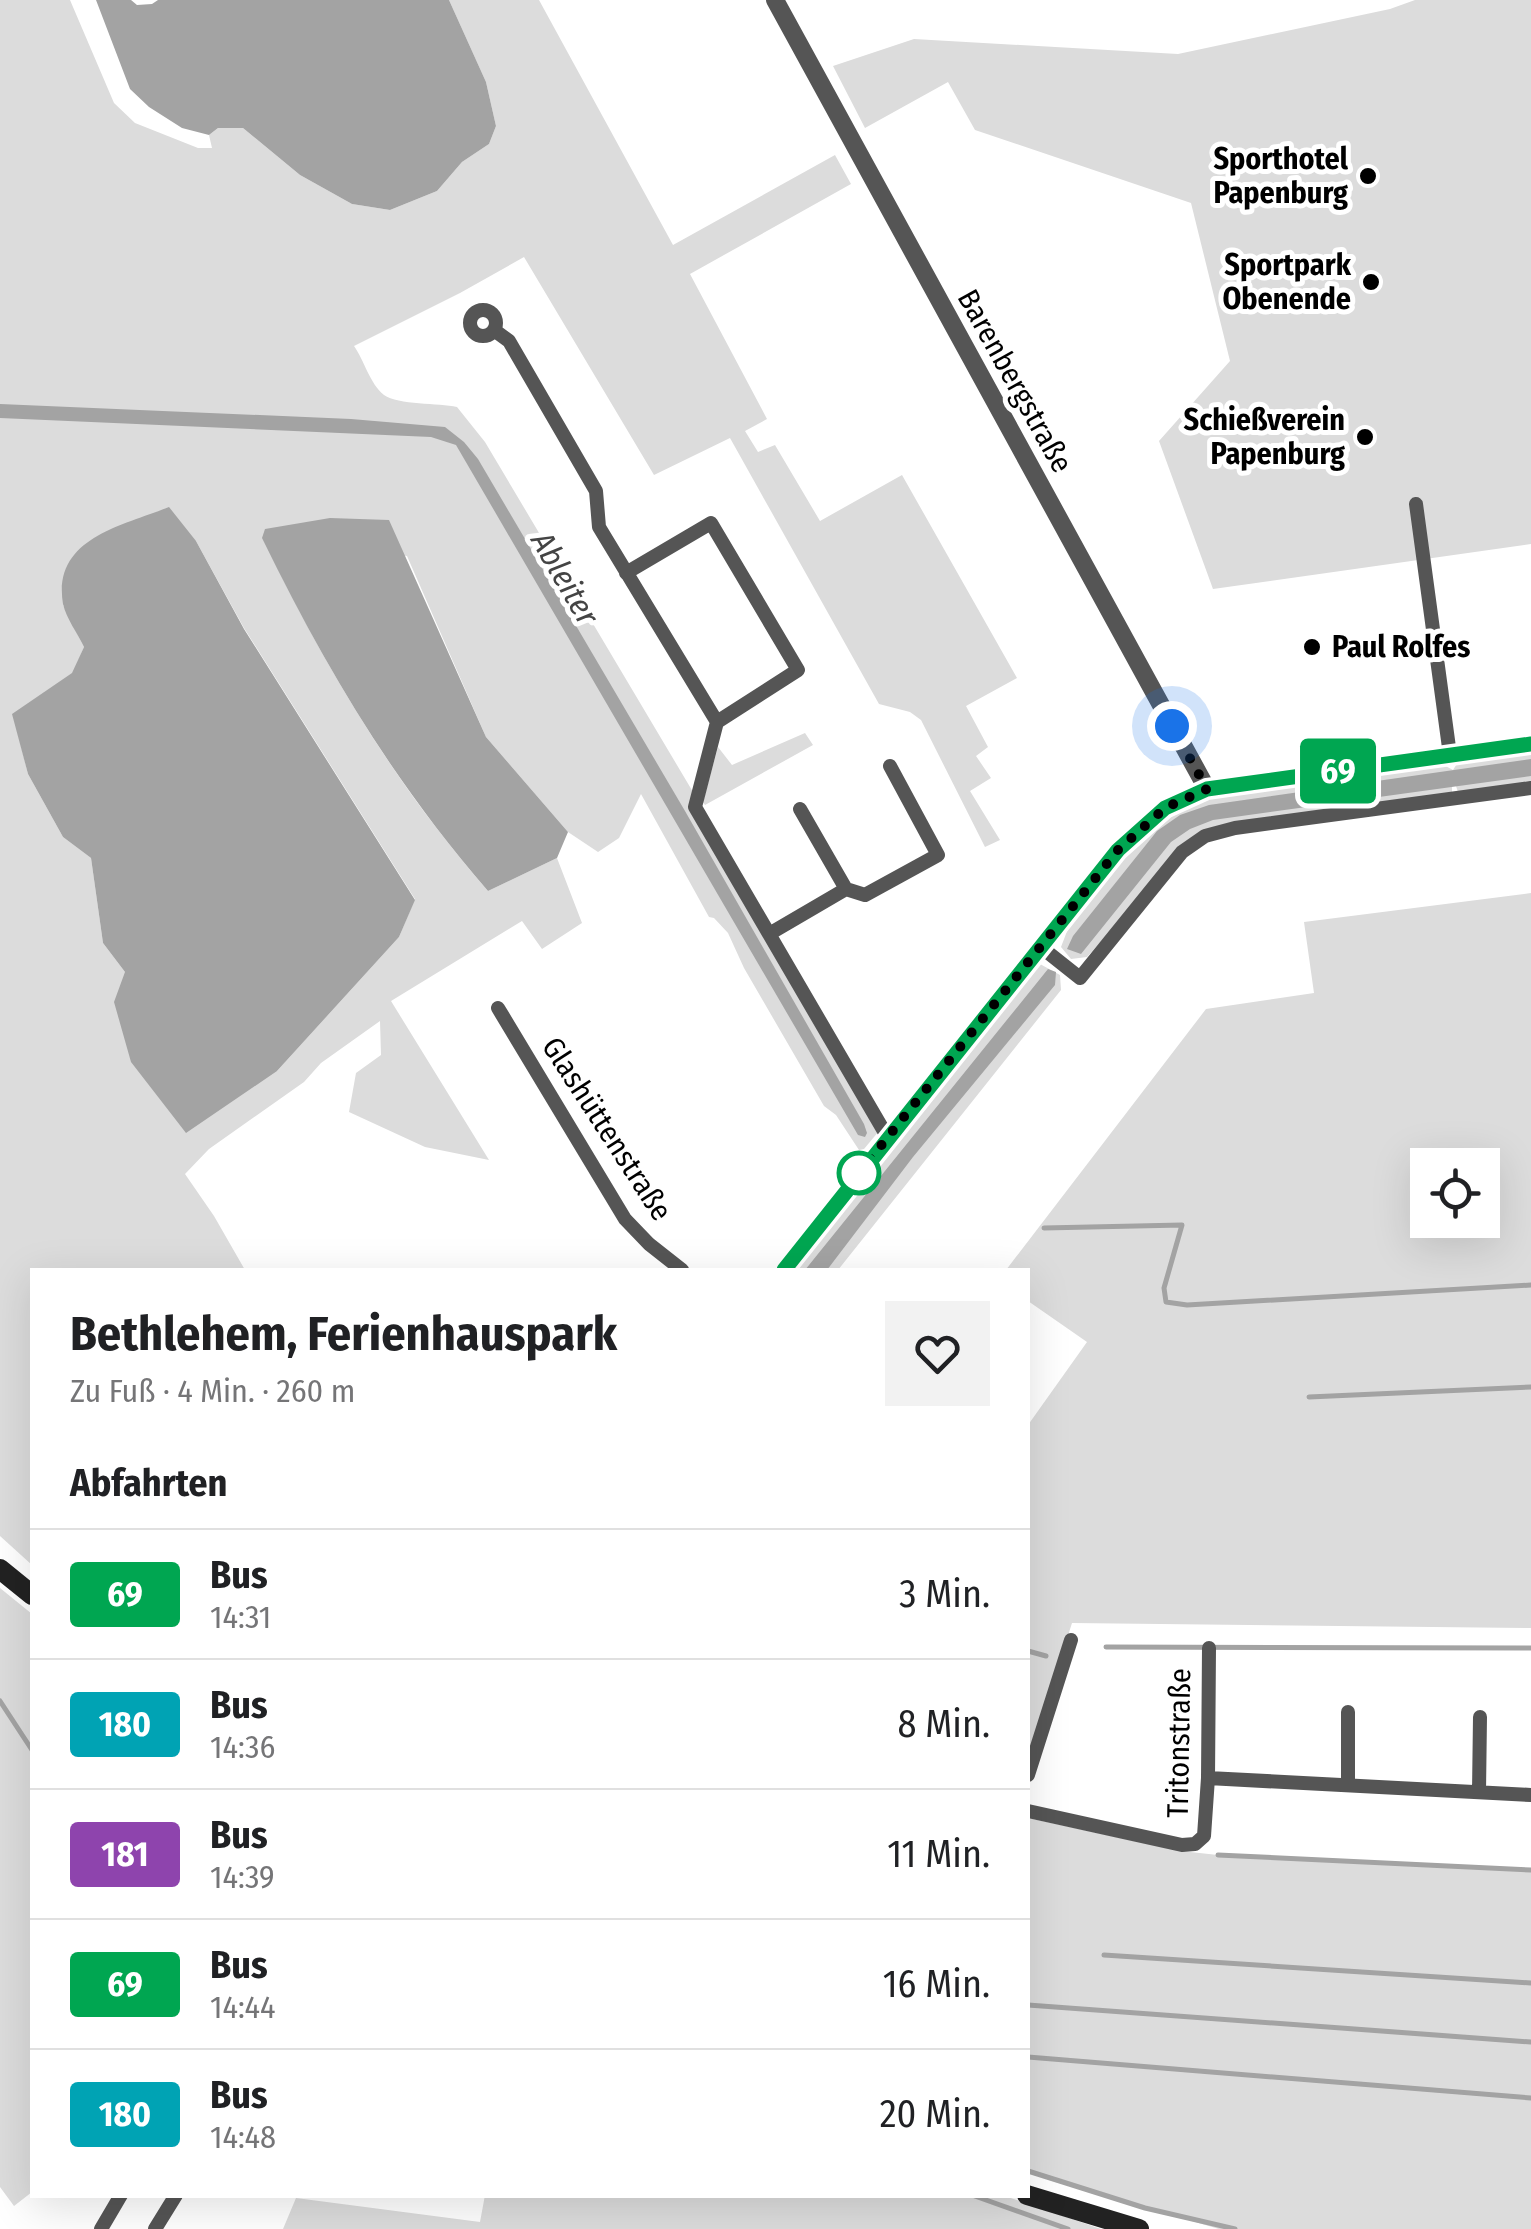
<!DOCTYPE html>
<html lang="de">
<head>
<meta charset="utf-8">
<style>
	:root { --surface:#fff; --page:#f2f2f2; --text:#202124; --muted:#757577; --line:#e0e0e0 }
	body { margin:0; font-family:"Fira Sans Condensed",sans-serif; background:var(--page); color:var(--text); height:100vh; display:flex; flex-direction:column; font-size:38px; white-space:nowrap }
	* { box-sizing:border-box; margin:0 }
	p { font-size:32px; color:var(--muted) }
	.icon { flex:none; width:55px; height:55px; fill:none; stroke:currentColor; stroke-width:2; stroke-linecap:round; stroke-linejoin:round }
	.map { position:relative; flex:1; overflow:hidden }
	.drawer { position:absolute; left:30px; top:1268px; width:1000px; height:930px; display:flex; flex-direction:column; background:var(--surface); border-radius:0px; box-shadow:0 10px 40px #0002 }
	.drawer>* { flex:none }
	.badge { padding:0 20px; border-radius:8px; font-size:35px; line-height:65px }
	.buttons { position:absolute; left:1410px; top:1148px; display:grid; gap:20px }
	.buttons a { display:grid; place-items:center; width:90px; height:90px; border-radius:0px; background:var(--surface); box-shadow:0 10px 40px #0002; font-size:50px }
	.you { position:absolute; width:50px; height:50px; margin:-25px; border:8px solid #fff; border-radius:50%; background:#1a73e8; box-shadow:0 0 0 15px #1a73e833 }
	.map>.badge { position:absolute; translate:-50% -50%; box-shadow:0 0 0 5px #fff }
	h2 { padding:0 40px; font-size:38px; line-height:90px }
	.round { display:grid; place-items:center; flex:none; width:105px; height:105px; border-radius:0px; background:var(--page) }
	.overview { display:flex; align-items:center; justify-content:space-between; height:170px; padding:0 40px }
	h1 { font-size:48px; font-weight:700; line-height:75px }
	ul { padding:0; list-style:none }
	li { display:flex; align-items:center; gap:30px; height:130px; padding:0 40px; border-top:2px solid var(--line) }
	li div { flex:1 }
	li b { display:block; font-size:38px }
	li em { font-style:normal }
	li .badge { min-width:110px; font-weight:700; text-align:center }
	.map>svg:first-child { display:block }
	.green { fill:#dcdcdc; fill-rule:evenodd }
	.water { fill:#a3a3a3 }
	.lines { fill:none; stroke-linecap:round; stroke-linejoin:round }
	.stream { stroke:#a3a3a3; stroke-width:5 }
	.minor { stroke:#555; stroke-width:14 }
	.tertiary { stroke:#555; stroke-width:18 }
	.secondary { stroke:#222; stroke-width:20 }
	.line-casing { stroke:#fff; stroke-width:22 }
	.line { stroke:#00a651; stroke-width:15 }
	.walk { stroke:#000; stroke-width:10; stroke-dasharray:0 18 }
	.poi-dot { fill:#000; stroke:#fff; stroke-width:4 }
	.stop-dot { fill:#fff; stroke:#00a651; stroke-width:5 }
	.labels { text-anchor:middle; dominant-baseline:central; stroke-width:10; stroke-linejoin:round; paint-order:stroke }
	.poi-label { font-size:30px; font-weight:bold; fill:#000; stroke:#fff; text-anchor:end }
	.street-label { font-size:30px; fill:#000; stroke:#fff }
	.water-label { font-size:32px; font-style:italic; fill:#444; stroke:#fff }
</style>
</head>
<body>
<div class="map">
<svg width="1531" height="2229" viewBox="0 0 1531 2229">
	<rect width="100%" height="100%" fill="#fff"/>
	<path class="green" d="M0 0H70L114 103 135 123 198 148H212L209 135 218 128H243L300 175 352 204 390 210 437 191 462 162 489 144 496 126 486 82 449 0H539L673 245 835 155 851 184 690 274 767 419 745 431 758 452 775 445 820 521 902 475 1017 678 966 706 988 747 976 756 991 778 970 791 1000 840 985 847 921 720 910 712 879 704 730 438 654 475 524 257 460 293 354 346C364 360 370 384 384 395 398 405 439 403 457 407L485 442 693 792 879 1131 864 1149 859 1150 836 1115 824 1106 744 968 728 933 714 918 709 917 641 794 619 838 598 852 568 832 486 737 407 556 263 538C325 668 393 782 488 891L557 858 582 923 542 949 522 921 391 1001 489 1160 425 1147 349 1112 356 1073 381 1055 380 1021 321 1063 304 1082 209 1149 185 1174 214 1216 245 1270H32V1565L0 1536ZM196 541 244 628 415 899 399 937 277 1071 125 972 103 943 91 858 63 837 28 774 13 714 73 673 84 647 63 605Z
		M1415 0H1531V544L1213 589 1159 441 1230 361 1191 203 975 130 948 82 865 128 833 66 914 39 1178 54 1390 9Z
		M805 733 813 745 705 805 703 802 718 747 732 765Z
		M1531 750V782L1458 792 1456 786H1452V794L1194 837 1087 957 1071 959 1061 947 1069 926 1134 846 1168 815 1212 795 1440 763 1453 770 1458 762Z
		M1531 893V1628L1072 1623 1028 1761V1425L1087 1342 1028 1301V1270H1006L1206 1009 1314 993 1304 922ZM1428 1165H1482V1220H1428Z
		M1040 964 1060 975 1061 990 838 1270H792Z
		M0 1588 32 1614V2192L14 2206 0 2187Z
		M1028 1818 1181 1851 1218 1855 1531 1871V2229H1219L1028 2173Z
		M485 2195H1002L1101 2229H283L296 2198 480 2222Z"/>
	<path class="water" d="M96 0H131L137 5 152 4 158 0H449L486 82 496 126 489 144 462 162 437 191 390 210 352 204 300 175 243 128H218L209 135 182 128 149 107 130 89Z
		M0 404 351 419 445 427 464 442 478 459 685 811 864 1124 867 1133 865 1137 858 1135 456 445 431 437 0 418Z
		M169 507 196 541 244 629 415 900 399 937 277 1071 186 1133 131 1062 114 1002 125 972 103 943 91 858 63 837 28 774 12 714 72 673 84 647C78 634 66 618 63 604 52 538 122 526 169 507Z
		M330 518 389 520 486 737 568 832 557 858 488 891C392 780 326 669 262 538L265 529Z
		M1531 759V776L1213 820 1190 829 1171 842 1081 954 1067 949 1073 936 1157 831 1180 815 1209 805Z
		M1048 969 1056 972 1055 985 913 1157 827 1270H805Z"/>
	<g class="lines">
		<path class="stream" d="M1044 1228 1182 1225 1164 1288 1166 1302 1187 1305 1531 1285
			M1309 1397 1531 1387
			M1106 1647 1531 1648
			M1028 1651 1046 1656
			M0 1701 32 1750
			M1218 1855 1531 1870
			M1104 1955 1531 1983
			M1028 2005 1531 2042
			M1028 2057 1531 2098
			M1028 2171 1145 2208 1235 2229
			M972 2195 1068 2229"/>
		<path class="minor" d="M470 323a13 13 0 1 1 26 0a13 13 0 1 1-26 0Z
			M494 330 509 341 596 491 599 527 717 722 695 807 888 1138
			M1416 504 1450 755
			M626 573 711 523 798 670 717 722
			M846 889 865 895 938 855 890 766
			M769 934 846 889 800 809
			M1041 947 1080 978 1182 852 1205 836 1235 828 1531 788
			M498 1008 625 1219 649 1244 682 1270
			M1028 1775 1071 1640
			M1208 1778 1531 1795
			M1348 1785V1712
			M1479 1792 1480 1717
			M1028 1811 1182 1845 1195 1844 1204 1836 1208 1778 1209 1648
			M101 2229 121 2195
			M155 2229 176 2195"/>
		<path class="tertiary" d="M775 0 1207 789
			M784 1270 1118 850 1165 807 1207 789 1531 744"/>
		<path class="secondary" d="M0 1569 32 1595
			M1027 2195 1139 2229"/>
	</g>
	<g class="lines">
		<defs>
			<path id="line" d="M784 1270 1118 850 1165 808 1207 789 1531 744"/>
		</defs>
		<use href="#line" class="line-casing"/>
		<use href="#line" class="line"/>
		<path class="walk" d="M859 1173 1118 850 1165 808 1207 789 1172 726"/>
	</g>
	<g class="poi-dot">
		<circle cx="1368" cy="176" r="10"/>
		<circle cx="1371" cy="282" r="10"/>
		<circle cx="1365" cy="437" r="10"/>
		<circle cx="1312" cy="647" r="10"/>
	</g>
	<circle class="stop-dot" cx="859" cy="1173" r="20"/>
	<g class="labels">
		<g class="poi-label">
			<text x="1348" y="159">Sporthotel<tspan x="1348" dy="34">Papenburg</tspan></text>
			<text x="1351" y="265">Sportpark<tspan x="1351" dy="34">Obenende</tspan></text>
			<text x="1345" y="420">Schießverein<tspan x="1345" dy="34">Papenburg</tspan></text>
			<text x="1332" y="647" text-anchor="start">Paul Rolfes</text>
		</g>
		<g class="street-label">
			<text transform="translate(1015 381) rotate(61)">Barenbergstraße</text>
			<text transform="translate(607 1129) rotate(57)">Glashüttenstraße</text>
			<text transform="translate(1179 1743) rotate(-89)">Tritonstraße</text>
		</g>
		<g class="water-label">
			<text transform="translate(565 578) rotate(60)">Ableiter</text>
		</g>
	</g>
</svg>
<div class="buttons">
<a><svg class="icon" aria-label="locate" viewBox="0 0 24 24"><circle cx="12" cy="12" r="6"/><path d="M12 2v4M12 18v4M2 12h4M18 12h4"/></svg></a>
</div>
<div class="you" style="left:1172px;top:726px"></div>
<b class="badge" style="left:1338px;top:771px;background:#00a651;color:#fff">69</b>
<section class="drawer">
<div class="overview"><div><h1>Bethlehem, Ferienhauspark</h1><p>Zu Fuß · 4 Min. · 260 m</p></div><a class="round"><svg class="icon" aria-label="heart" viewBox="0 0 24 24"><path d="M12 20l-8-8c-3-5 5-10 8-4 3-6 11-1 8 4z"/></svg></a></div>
<h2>Abfahrten</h2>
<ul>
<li><span class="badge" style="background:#00a651;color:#fff">69</span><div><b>Bus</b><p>14:31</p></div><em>3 Min.</em></li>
<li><span class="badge" style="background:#00a3b4;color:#fff">180</span><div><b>Bus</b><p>14:36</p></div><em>8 Min.</em></li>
<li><span class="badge" style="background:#8e44ad;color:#fff">181</span><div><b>Bus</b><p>14:39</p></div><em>11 Min.</em></li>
<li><span class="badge" style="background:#00a651;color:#fff">69</span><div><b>Bus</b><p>14:44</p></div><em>16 Min.</em></li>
<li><span class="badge" style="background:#00a3b4;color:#fff">180</span><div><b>Bus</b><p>14:48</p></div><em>20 Min.</em></li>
</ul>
</section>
</div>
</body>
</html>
